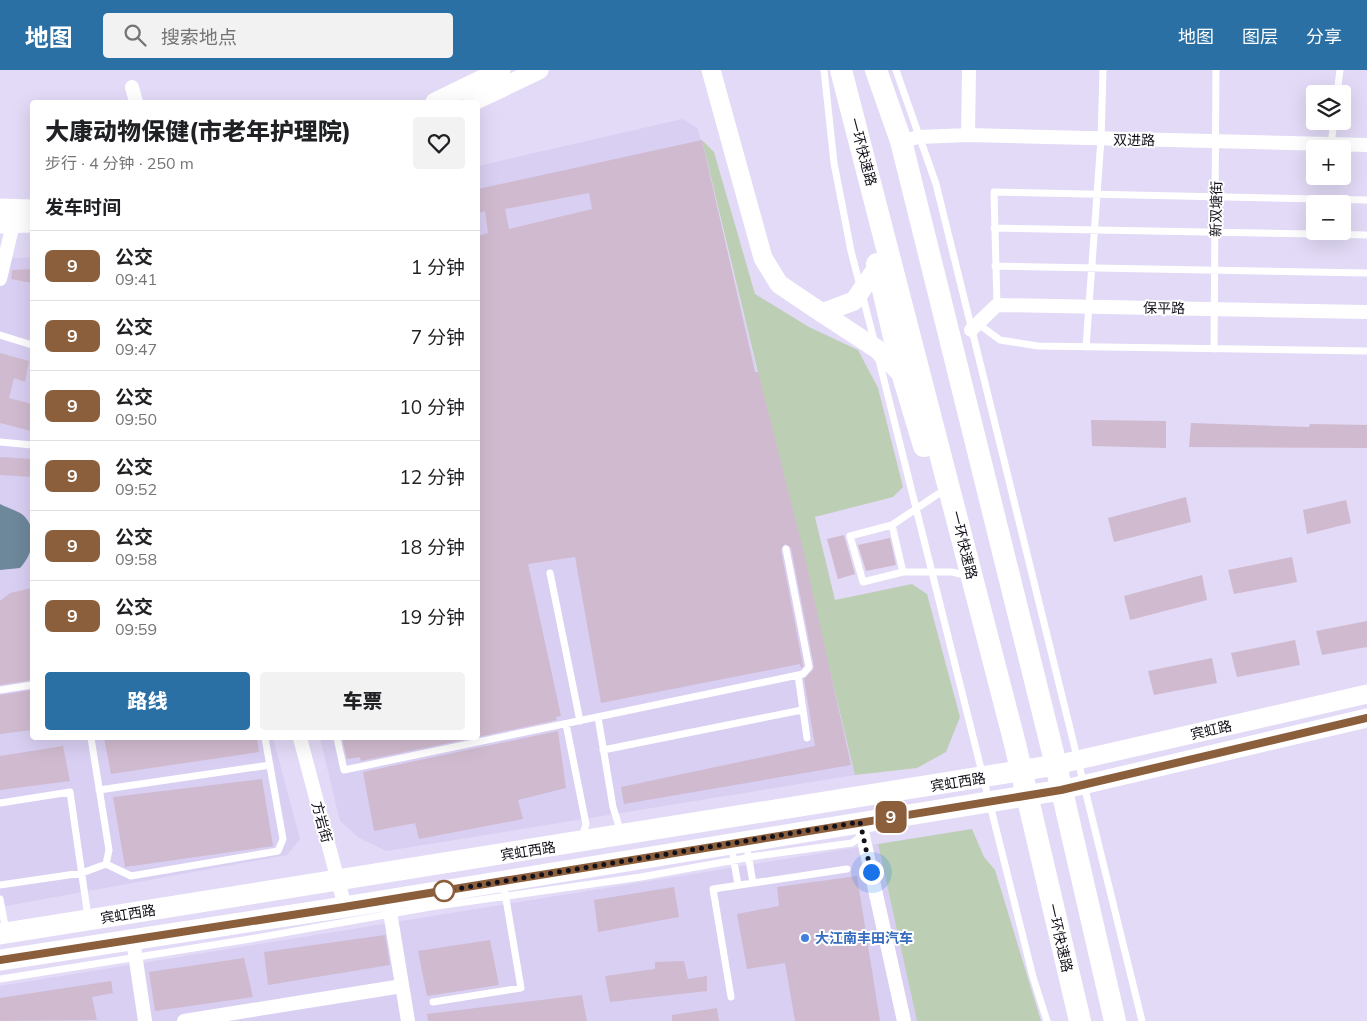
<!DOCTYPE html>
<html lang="zh">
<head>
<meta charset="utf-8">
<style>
	:root { --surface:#fff; --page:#f2f2f2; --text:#202124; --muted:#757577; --line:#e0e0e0; --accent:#2a70a5 }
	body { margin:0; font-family:Mulish,"Noto Sans SC",sans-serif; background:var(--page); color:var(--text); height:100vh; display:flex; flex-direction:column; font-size:19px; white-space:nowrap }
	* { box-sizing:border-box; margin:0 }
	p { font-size:16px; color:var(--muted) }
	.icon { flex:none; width:28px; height:28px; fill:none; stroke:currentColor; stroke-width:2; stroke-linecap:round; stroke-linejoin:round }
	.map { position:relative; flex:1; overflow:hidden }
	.sheet { position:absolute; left:30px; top:30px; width:450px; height:640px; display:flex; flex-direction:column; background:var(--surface); border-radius:5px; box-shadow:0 5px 20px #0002 }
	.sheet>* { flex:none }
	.badge { padding:0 10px; border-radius:8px; font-size:18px; line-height:32px }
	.buttons { position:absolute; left:1306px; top:15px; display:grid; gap:10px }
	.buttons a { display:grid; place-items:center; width:45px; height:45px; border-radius:5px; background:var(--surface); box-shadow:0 5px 20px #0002; font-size:25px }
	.you { position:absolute; width:25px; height:25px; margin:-12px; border:4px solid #fff; border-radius:50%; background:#1a73e8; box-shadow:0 0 0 8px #1a73e833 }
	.map>.badge { position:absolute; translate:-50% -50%; box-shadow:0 0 0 2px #fff }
	h2 { padding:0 15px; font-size:19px; line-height:45px }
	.round { display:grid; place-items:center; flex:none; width:52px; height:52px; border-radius:5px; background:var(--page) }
	.head { display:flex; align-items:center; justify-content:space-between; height:85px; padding:0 15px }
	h1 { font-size:24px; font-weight:800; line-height:38px }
	.button { display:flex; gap:10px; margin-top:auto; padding:10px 15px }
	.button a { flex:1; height:58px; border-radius:5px; background:var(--accent); color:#fff; font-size:20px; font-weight:800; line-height:58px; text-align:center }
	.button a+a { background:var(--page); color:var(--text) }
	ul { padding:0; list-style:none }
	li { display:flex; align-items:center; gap:15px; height:70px; padding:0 15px; border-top:1px solid var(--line) }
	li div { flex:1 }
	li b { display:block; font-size:19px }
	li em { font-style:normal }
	li .badge { min-width:55px; font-weight:700; text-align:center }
	header { display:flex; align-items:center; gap:30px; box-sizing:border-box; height:70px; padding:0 25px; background:var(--accent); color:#fff }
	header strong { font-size:24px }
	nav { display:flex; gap:28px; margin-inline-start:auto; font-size:18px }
	.search { width:350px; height:45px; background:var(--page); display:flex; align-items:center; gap:12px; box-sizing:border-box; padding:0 18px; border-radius:5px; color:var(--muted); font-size:19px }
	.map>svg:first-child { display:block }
	.built { fill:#d9cff2 }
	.green { fill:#bccfb5 }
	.water { fill:#6d879b }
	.building { fill:#d0bacf; fill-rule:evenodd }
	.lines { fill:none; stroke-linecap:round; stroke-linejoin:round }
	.service { stroke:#fff; stroke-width:7 }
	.minor { stroke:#fff; stroke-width:14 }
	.secondary { stroke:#fff; stroke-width:19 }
	.primary { stroke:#fff; stroke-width:21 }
	.trunk { stroke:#fff; stroke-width:22 }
	.line-casing { stroke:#fff; stroke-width:11 }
	.line { stroke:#8b5e3c; stroke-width:8 }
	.walk { stroke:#14111a; stroke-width:5; stroke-dasharray:0 9 }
	.stop-dot { fill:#fff; stroke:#8b5e3c; stroke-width:2.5 }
	.shop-dot { fill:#3f7fe0; stroke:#fff; stroke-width:2 }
	.labels { text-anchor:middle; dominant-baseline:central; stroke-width:4; stroke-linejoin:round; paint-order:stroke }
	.street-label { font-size:14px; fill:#14111a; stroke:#fff }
	.shop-label { font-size:14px; font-weight:bold; fill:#366cbe; stroke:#fff; text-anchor:start }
</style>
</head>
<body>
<header>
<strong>地图</strong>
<div class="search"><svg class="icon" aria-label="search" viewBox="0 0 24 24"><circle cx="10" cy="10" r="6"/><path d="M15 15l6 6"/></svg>搜索地点</div>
<nav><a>地图</a><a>图层</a><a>分享</a></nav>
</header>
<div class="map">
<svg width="1367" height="951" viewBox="0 0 1367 951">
	<rect width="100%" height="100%" fill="#e2daf6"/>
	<path class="built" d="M683 49 698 59 855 705 386 781 359 768 340 751 320 668H478V96Z
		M32 187V668H273L300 769 287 785 0 837V189Z
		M878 774 917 951H0V916Z"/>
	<path class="green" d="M702 70 714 82 755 224 809 257 858 280 878 318 903 417 893 427 815 447 835 530 912 514 927 524 960 647 946 682 917 698 855 705Z
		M972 759 984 787 995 800 1041 951H917L878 774Z"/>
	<path class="water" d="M0 434C7 438 20 441 25 447 39 463 32 485 20 498L0 500Z"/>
	<path class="building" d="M702 70 755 302H758L804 483 851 695 624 734 621 717 815 676 804 609 813 600 814 596 791 478 785 474 781 480 803 596 801 598 800 594 601 633 575 487 528 494 561 646 556 647 557 650 478 667V166L488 163 485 141 478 143V119ZM589 123 592 139 509 159 505 139Z
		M32 199V213L11 209 12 200Z
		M0 283 29 291 25 312 14 308 9 328 32 334 31 361 0 353Z
		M1091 350 1166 351V378L1092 376Z
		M1191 353 1309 357 1310 354 1367 355V378L1189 377Z
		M0 387 32 389V407L0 405Z
		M1186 427 1191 452 1114 472 1108 448Z
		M1346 430 1351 453 1307 464 1303 440Z
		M844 465 855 504 838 509 827 469Z
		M890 468 896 495 866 501 858 475Z
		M1292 487 1297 512 1234 524 1228 500Z
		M1202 505 1207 530 1130 550 1124 526Z
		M32 518V610L0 615V531L10 523Z
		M1367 551V577L1322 585 1316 561Z
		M1295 570 1300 595 1237 607 1231 583Z
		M1212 588 1217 613 1154 625 1148 601Z
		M32 620V660L0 664V625Z
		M558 661 566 718 518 730 523 749 419 769 415 753 374 761 363 702Z
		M104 668H257L259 682 111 704Z
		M342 668H473L361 691 360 687 347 689Z
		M63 676 70 711 0 720V686Z
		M262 709 273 776 125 797 113 727Z
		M857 806 880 951H795L785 893 747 899 737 844 779 836 777 817Z
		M674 817 679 847 598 862 594 830Z
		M385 865 390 895 268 915 264 882Z
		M490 870 499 915 427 926 418 881Z
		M244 888 253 927 155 941 149 902Z
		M684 891 688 909 707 906V921L610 932 605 906 655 899V892Z
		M111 911 113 923 92 927 97 950 0 951V928Z
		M582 925 587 951H428L427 944Z
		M717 938 719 951H672V945Z"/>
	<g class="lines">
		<path class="service" d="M824 0 834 93 851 181 875 274
			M896 0 936 114 1142 951
			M1337 24 1340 0
			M1331 74 1334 51
			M994 158 1367 165
			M995 196 1367 203
			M997 235 994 122 1367 130
			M977 253 1000 270 1038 276 1367 281
			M0 265 32 275
			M1086 277 1101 69 1103 0
			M1214 279 1216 0
			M879 290 1033 907 1047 951
			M0 372 32 375
			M938 424 892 455 903 502H952L960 504
			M892 455 850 466 863 512 903 502
			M550 503 580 651
			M798 605 807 668
			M0 620 32 615
			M598 647 613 737 621 763
			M566 654 586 754 582 768
			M337 668 344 700 803 604 809 597 786 479
			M603 680 802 640
			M99 720 270 695
			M0 733 70 722 88 847
			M748 784 753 813
			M733 786 738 815
			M106 794 131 806 278 781 283 769 265 668
			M0 815 82 803 106 794 109 780 91 668
			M0 829 6 861
			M0 909 250 869 430 837 641 807 757 786 852 773 863 765
			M731 927 713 819 847 799
			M433 932 521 918 505 823"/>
		<path class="minor" d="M132 17 136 32
			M968 65 969 0
			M901 71 919 67 968 65 1367 75
			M0 209 13 154
			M971 260 997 235 1367 242
			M300 668 345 837
			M860 752 904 951
			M388 830 408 951
			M133 870 145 951
			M184 951 402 916"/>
		<path class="secondary" d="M711 0 763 188 779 214 822 243
			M435 32 501 0
			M472 32 539 0
			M0 138 32 139
			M0 154 32 153
			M878 196 854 231 822 243 877 279 903 306
			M1056 695 1367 624
			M1061 720 1367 648"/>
		<path class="primary" d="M0 864 1056 695
			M0 890 345 837 1061 720"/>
		<path class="trunk" d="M841 0 1015 674 1080 951
			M876 0 901 71 1056 695 1115 951
			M877 194 903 306 924 376"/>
	</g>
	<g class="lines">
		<defs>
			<path id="line" d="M0 890 344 837 1061 720 1367 648"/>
		</defs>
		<use href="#line" class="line-casing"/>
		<use href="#line" class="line"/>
		<path class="walk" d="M444 821 860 752 871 802"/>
	</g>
	<circle class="stop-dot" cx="444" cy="821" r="10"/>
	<circle class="shop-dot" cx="805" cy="868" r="5"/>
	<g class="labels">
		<g class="street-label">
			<text transform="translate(1134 70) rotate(1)">双进路</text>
			<text transform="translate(863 82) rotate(75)">一环快速路</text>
			<text transform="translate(1216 139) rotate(-89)">新双塘街</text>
			<text transform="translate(1164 238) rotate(1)">保平路</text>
			<text transform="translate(964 475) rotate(76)">一环快速路</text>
			<text transform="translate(1211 660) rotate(-13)">宾虹路</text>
			<text transform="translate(958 712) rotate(-9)">宾虹西路</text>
			<text transform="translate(322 752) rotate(75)">方岩街</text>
			<text transform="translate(528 781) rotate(-9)">宾虹西路</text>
			<text transform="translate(128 844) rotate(-9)">宾虹西路</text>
			<text transform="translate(1060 868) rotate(77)">一环快速路</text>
		</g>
		<g class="shop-label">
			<text x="815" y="868">大江南丰田汽车</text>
		</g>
	</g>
</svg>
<div class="buttons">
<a><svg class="icon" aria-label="layers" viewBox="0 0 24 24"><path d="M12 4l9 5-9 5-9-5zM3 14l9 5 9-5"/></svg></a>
<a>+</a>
<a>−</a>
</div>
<div class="you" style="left:871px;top:802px"></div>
<b class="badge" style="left:891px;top:747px;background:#8b5e3c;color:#fff">9</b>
<section class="sheet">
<div class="head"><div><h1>大康动物保健(市老年护理院)</h1><p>步行 · 4 分钟 · 250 m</p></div><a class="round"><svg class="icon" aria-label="heart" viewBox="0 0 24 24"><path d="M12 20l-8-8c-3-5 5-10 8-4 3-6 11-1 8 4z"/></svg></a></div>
<h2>发车时间</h2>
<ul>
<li><span class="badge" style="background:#8b5e3c;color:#fff">9</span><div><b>公交</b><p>09:41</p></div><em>1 分钟</em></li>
<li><span class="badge" style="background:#8b5e3c;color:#fff">9</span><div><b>公交</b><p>09:47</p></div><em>7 分钟</em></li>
<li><span class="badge" style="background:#8b5e3c;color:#fff">9</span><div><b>公交</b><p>09:50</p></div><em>10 分钟</em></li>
<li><span class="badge" style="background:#8b5e3c;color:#fff">9</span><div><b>公交</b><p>09:52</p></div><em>12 分钟</em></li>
<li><span class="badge" style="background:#8b5e3c;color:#fff">9</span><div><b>公交</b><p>09:58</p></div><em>18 分钟</em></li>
<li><span class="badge" style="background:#8b5e3c;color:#fff">9</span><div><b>公交</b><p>09:59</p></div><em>19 分钟</em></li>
</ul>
<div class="button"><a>路线</a><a>车票</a></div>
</section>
</div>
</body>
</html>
